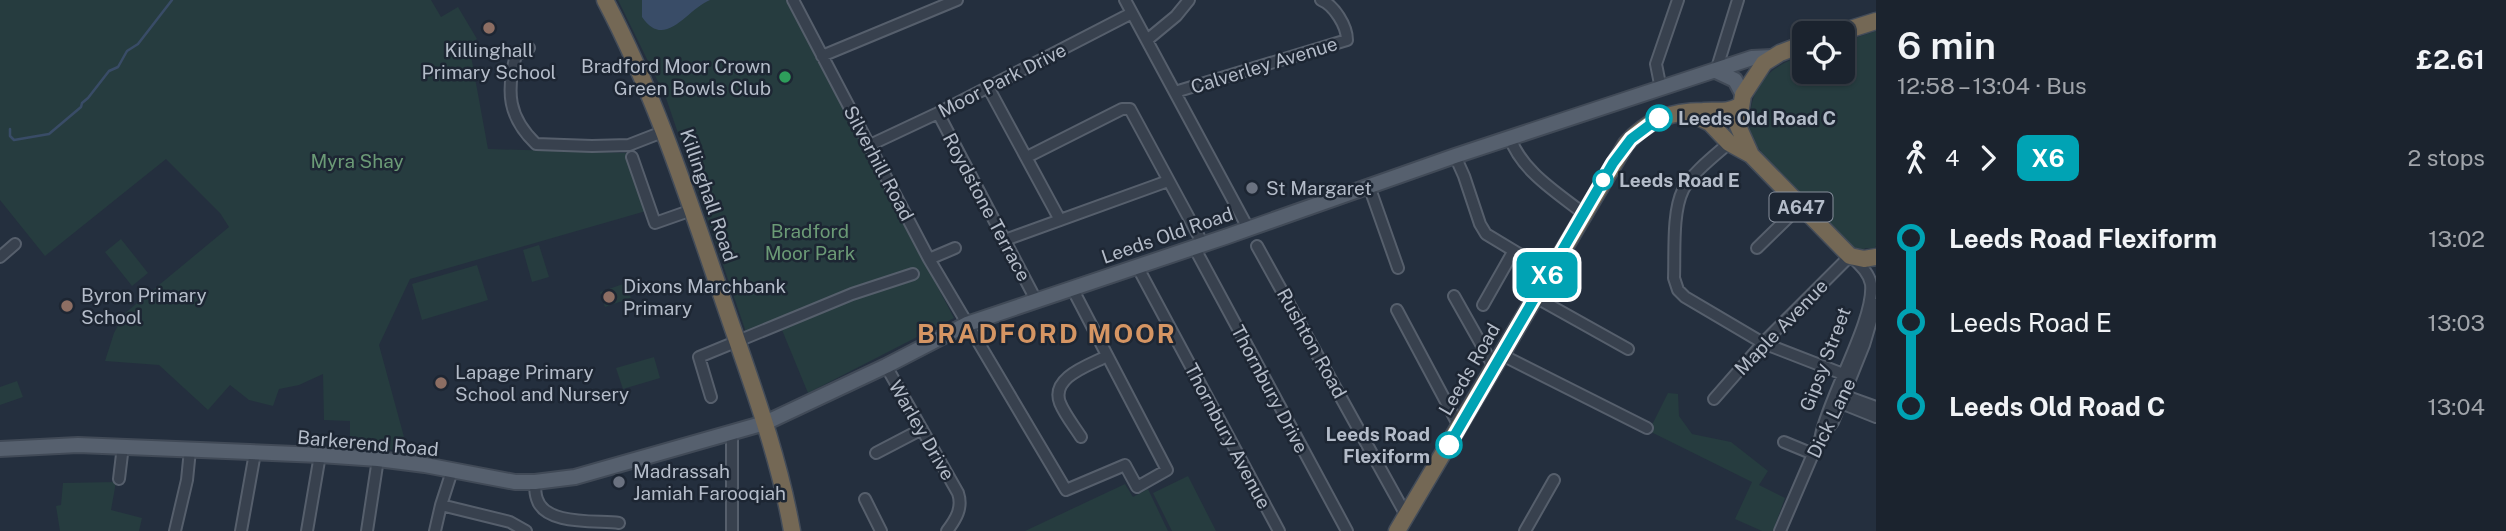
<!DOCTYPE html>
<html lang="en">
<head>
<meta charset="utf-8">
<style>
	:root { --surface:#1b232e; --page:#282f3a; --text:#f1f3f6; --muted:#a0a4aa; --line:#39404a }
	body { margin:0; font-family:"Public Sans",sans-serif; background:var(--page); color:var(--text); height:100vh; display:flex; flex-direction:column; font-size:26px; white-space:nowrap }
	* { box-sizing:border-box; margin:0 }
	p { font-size:23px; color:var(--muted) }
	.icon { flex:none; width:38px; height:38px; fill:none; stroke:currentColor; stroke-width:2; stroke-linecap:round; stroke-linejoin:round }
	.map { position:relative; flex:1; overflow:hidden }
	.panel { display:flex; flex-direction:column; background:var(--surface); width:630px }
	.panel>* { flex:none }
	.badge { padding:0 14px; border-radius:10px; font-size:24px; line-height:46px }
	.buttons { position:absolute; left:1792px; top:21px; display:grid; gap:14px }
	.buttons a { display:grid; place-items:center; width:63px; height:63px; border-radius:10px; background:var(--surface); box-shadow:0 2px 5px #0004,0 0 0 2px var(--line); font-size:35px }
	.map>.badge { position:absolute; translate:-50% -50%; box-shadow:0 0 0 4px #fff }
	.legs { display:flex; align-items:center; gap:10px; height:77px; padding:0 21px; font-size:23px }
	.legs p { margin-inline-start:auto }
	.headline { display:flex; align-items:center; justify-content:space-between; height:119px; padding:0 21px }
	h1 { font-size:38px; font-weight:600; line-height:52px }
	ul { padding:0 21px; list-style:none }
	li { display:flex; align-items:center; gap:24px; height:84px; font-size:26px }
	li i { display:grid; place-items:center; width:10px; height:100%; margin:0 9px; background:currentColor }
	li i::after { content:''; width:18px; height:18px; margin:-9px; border:5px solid; border-radius:50%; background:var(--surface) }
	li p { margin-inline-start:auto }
	li:first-child i { background:linear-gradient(#0000 50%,currentColor 0) }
	li:last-child i { background:linear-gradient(currentColor 50%,#0000 0) }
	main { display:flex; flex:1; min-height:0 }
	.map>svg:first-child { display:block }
	.green { fill:#263c3f }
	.water { fill:#394c67 }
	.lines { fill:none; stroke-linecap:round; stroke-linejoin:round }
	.stream { stroke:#394c67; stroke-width:2.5 }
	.minor-casing { stroke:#565f6c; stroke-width:14 }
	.major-casing { stroke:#414a57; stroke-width:18 }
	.highway-casing { stroke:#434c59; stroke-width:19 }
	.minor { stroke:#38414e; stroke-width:10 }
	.major { stroke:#56606e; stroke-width:14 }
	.highway { stroke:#746855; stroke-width:16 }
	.line-1-casing { stroke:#fff; stroke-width:16 }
	.line-1 { stroke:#00a3b4; stroke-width:10 }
	.education-dot { fill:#8d6e63; stroke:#1d2633; stroke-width:2.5 }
	.leisure-dot { fill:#2e9e5b; stroke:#1d2633; stroke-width:2.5 }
	.stop-1-dot { fill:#fff; stroke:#00a3b4; stroke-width:3.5 }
	.worship-dot { fill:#6b7280; stroke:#1d2633; stroke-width:2.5 }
	.labels { text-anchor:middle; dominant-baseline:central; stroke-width:5; stroke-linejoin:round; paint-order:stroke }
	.shield { fill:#1d2633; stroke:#878f9c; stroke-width:2 }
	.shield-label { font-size:18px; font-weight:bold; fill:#b4bcc9 }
	.poi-label { font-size:19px; fill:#b4bcc9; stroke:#1d2633; text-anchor:start }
	.street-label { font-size:19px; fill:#b4bcc9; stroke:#1d2633 }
	.stop-label { font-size:19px; font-weight:bold; fill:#b4bcc9; stroke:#1d2633; text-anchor:start }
	.park-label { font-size:19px; fill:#6b9a76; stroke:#1d2633 }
	.district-label { font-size:26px; font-weight:bold; letter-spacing:2px; fill:#d59563; stroke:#1d2633 }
</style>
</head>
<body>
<main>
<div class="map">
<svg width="1876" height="531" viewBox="0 0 1876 531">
	<rect width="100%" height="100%" fill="#242f3e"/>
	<path class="green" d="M0 0H431L441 17 458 7 477 39 461 49 471 56 488 149 628 153 646 211 410 279 379 345 404 437 402 451 350 445V421L324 420 323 374 299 385 279 389 273 406 249 400 230 385 208 410 159 365 105 361 114 333 124 314 229 227 220 213 166 159 45 256 0 200Z
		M618 0H786L954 318 808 393 782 330 749 341 666 98Z
		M1876 31V246L1873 249 1865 248 1864 250 1852 247 1761 155V151L1751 140 1748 128 1754 126V124L1750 123C1750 84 1770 66 1804 55V72H1843V42Z
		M121 239 148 273 132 286 105 252Z
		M539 245 549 277 532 282 523 250Z
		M477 265 488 300 422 320 412 284Z
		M626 283 631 298 605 307 600 292Z
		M654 357 660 378 623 389 616 368Z
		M17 381 23 397 0 405V387Z
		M1668 393 1678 394 1679 416 1692 434 1731 442 1768 471 1759 485 1785 498 1773 531H1762L1735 519 1752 482 1649 431Z
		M1188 476 1216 531H1172L1153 493Z
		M116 482 111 510 142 518 139 531H60L56 506 61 505 63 483Z
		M1125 484 1133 497 1148 489 1168 531H1025Z"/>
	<path class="water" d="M642 0H710C687 9 665 51 642 17Z"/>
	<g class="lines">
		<path class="stream" d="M10 129V136L14 140 49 134 81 107 82 103 88 98 109 71 118 67 127 51 138 44 172 0"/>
		<defs>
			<path id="minor" d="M793 0 929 259 1066 490 1125 465 1137 487 1167 470 1072 288
				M1125 0 1248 228
				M1147 40 1176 16 1189 0
				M529 48 516 55C506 92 508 117 536 144L592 146 629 145 665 131
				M822 56 957 0
				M1716 71 1738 0
				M988 87 1060 220
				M1661 89 1656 64 1678 0
				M1175 92 1347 40C1347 26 1334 5 1321 0
				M938 113 1036 300
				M1510 138C1522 171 1556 192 1583 213
				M1729 143C1714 156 1692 173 1683 190 1672 212 1675 253 1674 278L1678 290 1685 297 1763 343 1843 374
				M870 145 938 113 1132 13
				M1455 156 1464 176 1480 224 1486 234 1549 272
				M632 157 655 223 692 210
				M1027 157 1122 109H1130L1203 244
				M1369 186 1398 268
				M1005 240 1168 181
				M1257 246 1406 515
				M1194 247 1347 531
				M1757 248 1800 206
				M0 257 15 244
				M929 259 955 248
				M1137 266 1279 531
				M1454 296 1494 367
				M1535 297 1628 349
				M1483 305 1513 252
				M1397 310 1460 428
				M1502 355 1647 428
				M886 366 958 493C963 508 956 519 947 531
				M1840 394 1876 407
				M711 397 699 357 852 294 913 274
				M1714 399 1763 343 1850 256
				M1838 400 1841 403 1876 417
				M1821 435C1829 396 1875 319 1871 284 1869 273 1860 265 1852 257
				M1081 437C1074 426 1065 415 1060 403 1050 377 1090 365 1107 356
				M1784 442 1813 454
				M876 453 922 429
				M119 479 123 446
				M535 482C535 488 535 494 537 499 545 526 598 520 619 523
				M865 499 881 531
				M441 505 510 522 526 531
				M175 531 187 480 190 450
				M241 531 255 453
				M307 531 320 455
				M367 531 378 459
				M435 531 441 505 452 471
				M732 531V433
				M1525 531 1554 480
				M1780 531 1819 440 1833 422 1864 345 1876 304"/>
			<path id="major" d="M1716 71 1735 80 1743 95
				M0 449 78 445 320 455 378 459 425 465 515 482H535L575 477 765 423 886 366 967 324 1225 237 1455 156 1752 58 1772 57"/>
			<path id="highway" d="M605 0C655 95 687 195 722 297 748 374 778 451 792 531
				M1838 33 1876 21
				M1690 113 1710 123 1729 143 1751 155 1850 256 1864 259 1876 257
				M1751 155 1738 126 1743 95 1764 63 1780 53 1804 44
				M1397 531 1626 144C1647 120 1671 111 1703 111 1718 110 1726 113 1740 106"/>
		</defs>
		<use href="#minor" class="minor-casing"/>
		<use href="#major" class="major-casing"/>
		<use href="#highway" class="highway-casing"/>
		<use href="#minor" class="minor"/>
		<use href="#major" class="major"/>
		<use href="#highway" class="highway"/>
	</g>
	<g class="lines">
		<defs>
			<path id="line-1" d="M1449 445 1613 163 1631 139 1659 118"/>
		</defs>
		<use href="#line-1" class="line-1-casing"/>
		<use href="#line-1" class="line-1"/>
	</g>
	<g class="education-dot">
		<circle cx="489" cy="28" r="7"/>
		<circle cx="609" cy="297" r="7"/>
		<circle cx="67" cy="306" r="7"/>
		<circle cx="441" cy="383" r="7"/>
	</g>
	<circle class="leisure-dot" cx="785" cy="77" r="7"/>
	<g class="stop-1-dot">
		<circle cx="1659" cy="118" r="12"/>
		<circle cx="1603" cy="180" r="9"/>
		<circle cx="1449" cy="445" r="12"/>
	</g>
	<g class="worship-dot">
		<circle cx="1252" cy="188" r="7"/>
		<circle cx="619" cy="482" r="7"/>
	</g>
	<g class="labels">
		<rect class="shield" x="1769.5" y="192.5" width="63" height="29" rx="5"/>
		<g class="shield-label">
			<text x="1801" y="207">A647</text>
		</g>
		<g class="poi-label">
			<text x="489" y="50" text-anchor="middle">Killinghall<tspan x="489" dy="22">Primary School</tspan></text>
			<text x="771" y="66" text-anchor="end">Bradford Moor Crown<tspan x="771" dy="22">Green Bowls Club</tspan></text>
			<text x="1266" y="188">St Margaret</text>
			<text x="623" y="286">Dixons Marchbank<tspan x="623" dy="22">Primary</tspan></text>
			<text x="81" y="295">Byron Primary<tspan x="81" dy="22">School</tspan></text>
			<text x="455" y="372">Lapage Primary<tspan x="455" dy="22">School and Nursery</tspan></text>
			<text x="633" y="471">Madrassah<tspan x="633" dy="22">Jamiah Farooqiah</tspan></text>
		</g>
		<g class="street-label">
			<text transform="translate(1264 65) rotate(-17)">Calverley Avenue</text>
			<text transform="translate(1002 80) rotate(-27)">Moor Park Drive</text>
			<text transform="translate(879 163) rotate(62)">Silverhill Road</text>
			<text transform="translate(709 195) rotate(71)">Killinghall Road</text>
			<text transform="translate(987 207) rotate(62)">Roydstone Terrace</text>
			<text transform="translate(1167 235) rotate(-19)">Leeds Old Road</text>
			<text transform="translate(1781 327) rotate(-46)">Maple Avenue</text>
			<text transform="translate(1312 343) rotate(61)">Rushton Road</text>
			<text transform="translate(1825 359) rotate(-69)">Gipsy Street</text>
			<text transform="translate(1469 369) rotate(-60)">Leeds Road</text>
			<text transform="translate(1270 389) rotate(62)">Thornbury Drive</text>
			<text transform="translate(1831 418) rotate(-64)">Dick Lane</text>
			<text transform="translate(922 430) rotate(60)">Warley Drive</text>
			<text transform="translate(1228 436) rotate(62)">Thornbury Avenue</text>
			<text transform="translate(368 443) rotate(5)">Barkerend Road</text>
		</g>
		<g class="stop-label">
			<text x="1678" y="118">Leeds Old Road C</text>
			<text x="1619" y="180">Leeds Road E</text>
			<text x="1430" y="434" text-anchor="end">Leeds Road<tspan x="1430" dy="22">Flexiform</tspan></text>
		</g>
		<g class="park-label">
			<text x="357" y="161">Myra Shay</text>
			<text x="810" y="231">Bradford<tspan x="810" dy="22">Moor Park</tspan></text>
		</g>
		<g class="district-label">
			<text x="1047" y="333">BRADFORD MOOR</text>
		</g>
	</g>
</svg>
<div class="buttons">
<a><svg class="icon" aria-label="locate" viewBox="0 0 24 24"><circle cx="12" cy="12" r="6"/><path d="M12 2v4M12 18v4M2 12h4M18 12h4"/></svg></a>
</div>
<b class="badge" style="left:1547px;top:275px;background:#00a3b4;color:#fff">X6</b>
</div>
<section class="panel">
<div class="headline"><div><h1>6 min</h1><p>12:58 – 13:04 · Bus</p></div><b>£2.61</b></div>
<div class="legs"><svg class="icon" aria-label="walk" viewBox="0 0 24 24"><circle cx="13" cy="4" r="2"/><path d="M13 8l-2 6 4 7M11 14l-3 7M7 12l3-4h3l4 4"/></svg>4<svg class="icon" aria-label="forward" viewBox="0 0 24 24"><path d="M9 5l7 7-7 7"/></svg><b class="badge" style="background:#00a3b4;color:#fff">X6</b><p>2 stops</p></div>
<ul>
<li><i style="color:#00a3b4"></i><b>Leeds Road Flexiform</b><p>13:02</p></li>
<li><i style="color:#00a3b4"></i><span>Leeds Road E</span><p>13:03</p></li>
<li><i style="color:#00a3b4"></i><b>Leeds Old Road C</b><p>13:04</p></li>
</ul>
</section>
</main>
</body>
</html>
